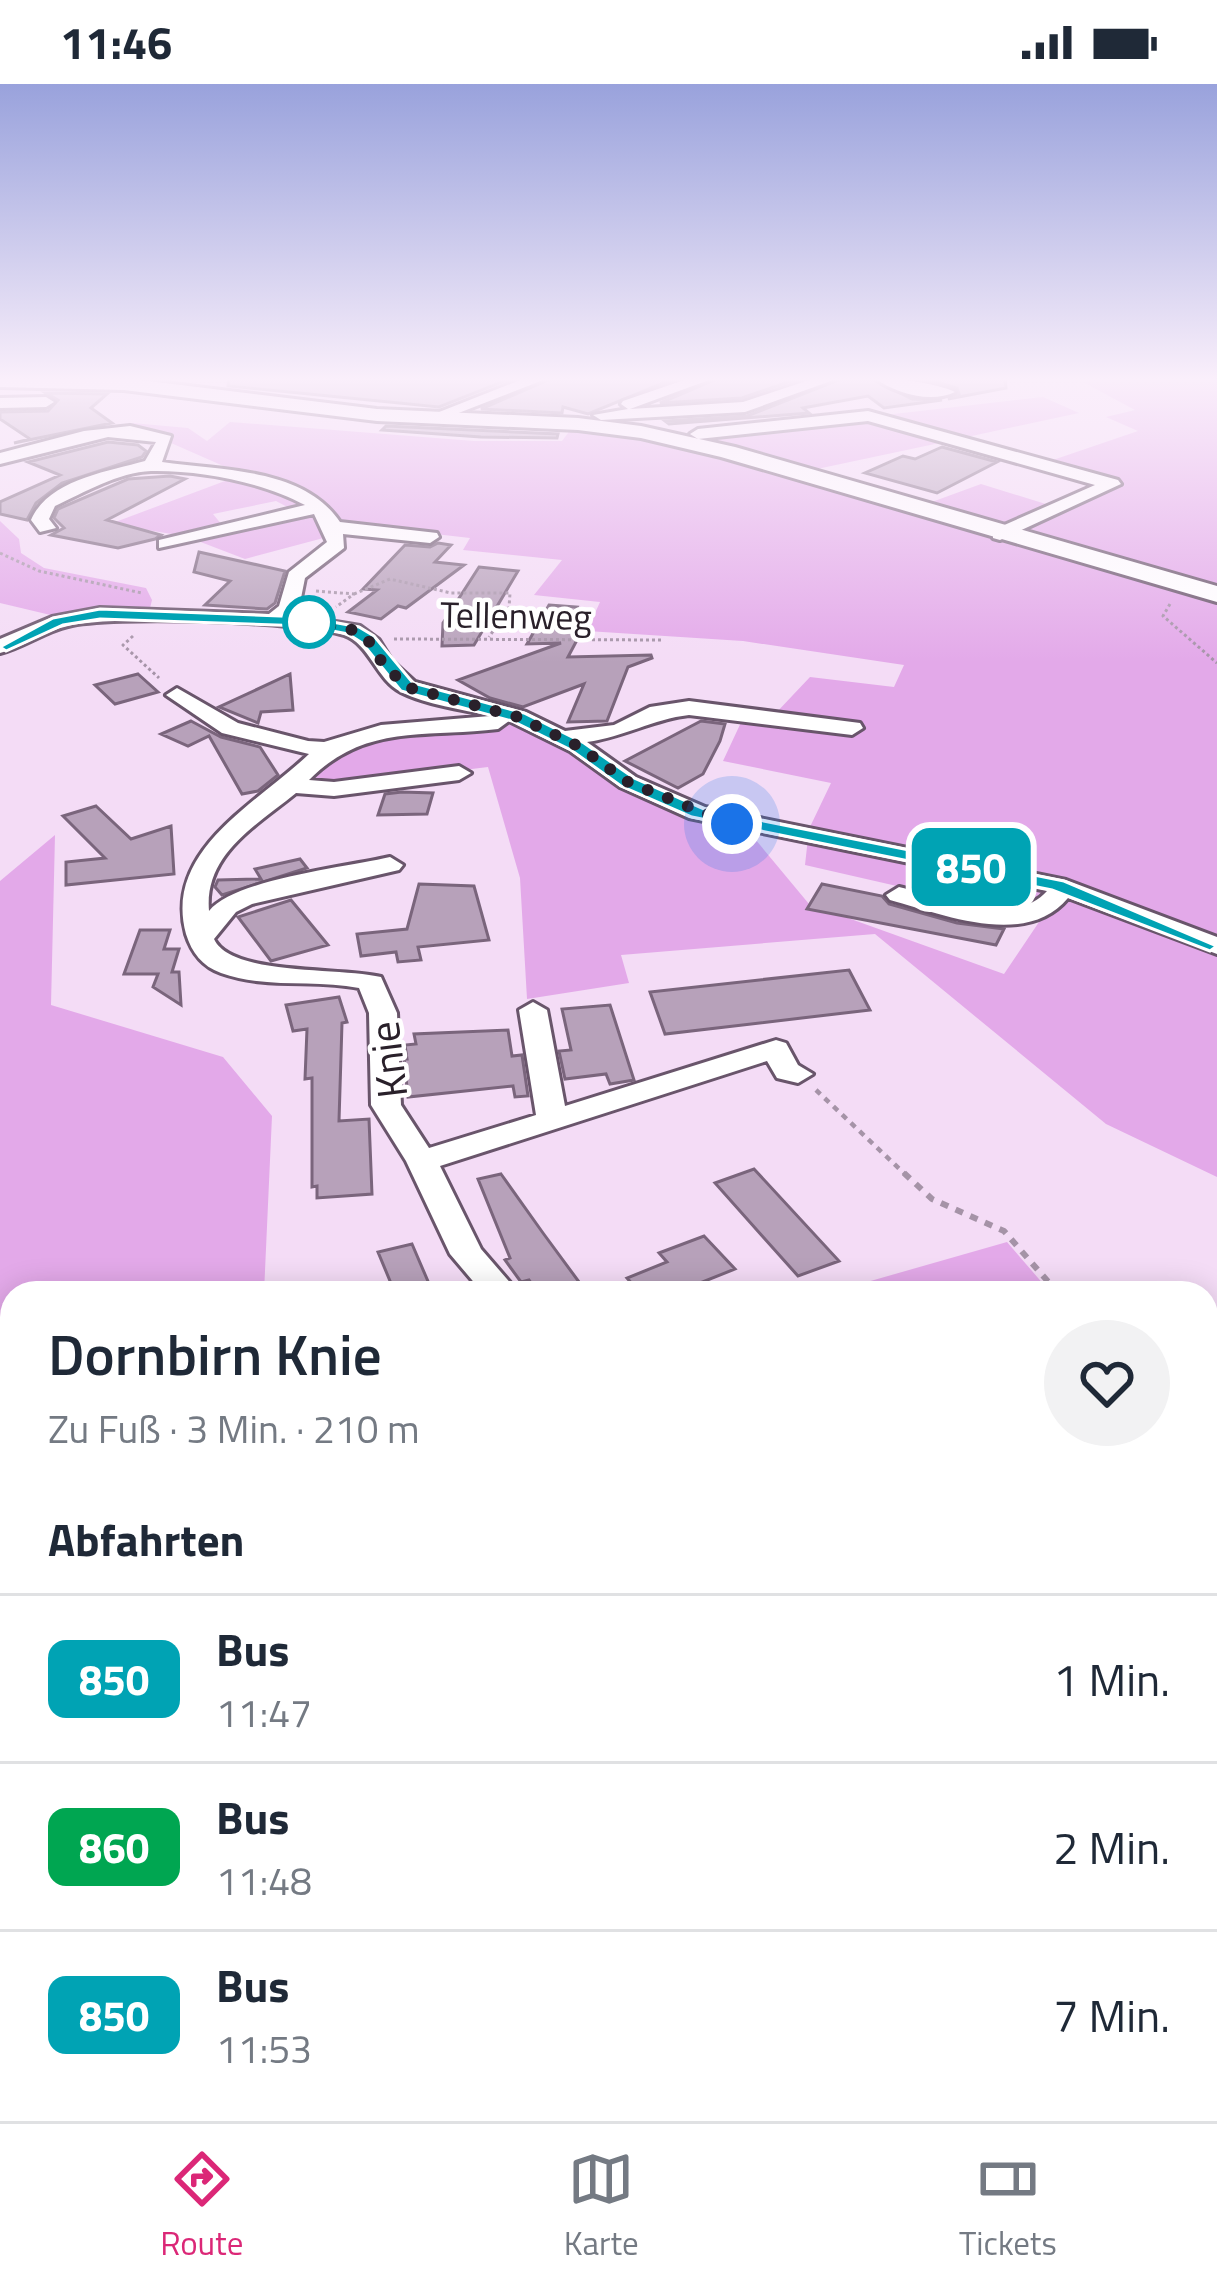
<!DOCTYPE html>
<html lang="de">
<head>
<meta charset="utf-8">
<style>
	:root { --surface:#fff; --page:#f2f2f3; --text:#1f2937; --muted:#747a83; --line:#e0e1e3; --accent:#db2777 }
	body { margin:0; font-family:"Titillium Web",sans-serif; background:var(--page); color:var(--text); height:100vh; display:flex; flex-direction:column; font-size:45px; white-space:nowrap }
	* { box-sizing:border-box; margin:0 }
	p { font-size:39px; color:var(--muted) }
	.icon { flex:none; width:66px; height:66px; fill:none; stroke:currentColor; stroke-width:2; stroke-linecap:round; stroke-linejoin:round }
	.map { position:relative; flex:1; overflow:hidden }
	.side { position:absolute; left:0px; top:1197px; width:1218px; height:840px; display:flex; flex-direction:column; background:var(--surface); border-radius:36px 36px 0 0; box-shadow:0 6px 30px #0003 }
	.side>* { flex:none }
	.badge { padding:0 24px; border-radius:18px; font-size:42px; line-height:78px }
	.you { position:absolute; width:60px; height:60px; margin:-30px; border:9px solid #fff; border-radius:50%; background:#1a73e8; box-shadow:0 0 0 18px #1a73e833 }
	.map>.badge { position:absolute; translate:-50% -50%; box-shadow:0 0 0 6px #fff }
	h2 { padding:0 48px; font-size:45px; line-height:108px }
	.round { display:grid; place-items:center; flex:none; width:126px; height:126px; border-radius:63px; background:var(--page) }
	.head { display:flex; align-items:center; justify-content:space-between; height:204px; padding:0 48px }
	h1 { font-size:57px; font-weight:600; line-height:90px }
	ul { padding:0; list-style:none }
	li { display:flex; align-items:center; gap:36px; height:168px; padding:0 48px; border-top:3px solid var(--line) }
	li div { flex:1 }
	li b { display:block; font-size:45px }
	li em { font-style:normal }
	li .badge { min-width:132px; font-weight:700; text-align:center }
	.status { display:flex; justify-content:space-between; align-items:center; height:84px; padding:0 60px; background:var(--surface); direction:ltr }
	.status svg { height:33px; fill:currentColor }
	.menu { display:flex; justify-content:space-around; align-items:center; height:168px; border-top:3px solid var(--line); background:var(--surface); font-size:33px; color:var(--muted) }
	.menu a { display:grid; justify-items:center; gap:6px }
	.menu .active { color:var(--accent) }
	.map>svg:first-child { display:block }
	.green { fill:#e3a9e9 }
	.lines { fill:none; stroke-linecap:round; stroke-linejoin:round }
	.stream-far1 { stroke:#c288c9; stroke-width:10 }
	.stream { stroke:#c288c9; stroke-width:14 }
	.building { fill:#b7a1ba; stroke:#7a657c; stroke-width:3 }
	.minor-tunnel { stroke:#cbb6cd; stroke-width:45; stroke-dasharray:45 22; stroke-linecap:butt }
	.major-tunnel { stroke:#cbb6cd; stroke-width:58; stroke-dasharray:58 28; stroke-linecap:butt }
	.minor-casing { stroke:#69556b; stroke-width:6 }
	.major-casing { stroke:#69556b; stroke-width:6 }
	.path-far2 { stroke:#a593a7; stroke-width:3; stroke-dasharray:3 3; stroke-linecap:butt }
	.path-far1 { stroke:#a593a7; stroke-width:4.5; stroke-dasharray:6 6; stroke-linecap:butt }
	.path { stroke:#a593a7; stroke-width:6; stroke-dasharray:8 8; stroke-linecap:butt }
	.minor { fill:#fff; fill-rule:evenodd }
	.major { fill:#fff; fill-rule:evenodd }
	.line { fill:#00a3b4; stroke:#fff; stroke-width:3 }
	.walk { stroke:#29202a; stroke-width:12; stroke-dasharray:0 21.6 }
	.stop-dot { fill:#fff; stroke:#00a3b4; stroke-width:6 }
	.labels { text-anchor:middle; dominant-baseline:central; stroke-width:9; stroke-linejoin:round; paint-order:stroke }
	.far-street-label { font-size:36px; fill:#29202a; stroke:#fff }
	.street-label { font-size:42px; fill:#29202a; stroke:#fff }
</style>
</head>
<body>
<div class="status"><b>11:46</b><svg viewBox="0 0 49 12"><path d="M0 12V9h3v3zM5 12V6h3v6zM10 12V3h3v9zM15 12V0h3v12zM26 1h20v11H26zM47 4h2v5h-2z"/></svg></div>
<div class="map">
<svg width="1217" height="2037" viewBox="0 0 1217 2037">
	<rect width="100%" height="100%" fill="#f4dcf6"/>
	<path class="green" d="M1091 293H1217V1093L1106 1040 875 850 621 871 629 899 527 915 520 794 488 683 325 703 305 700 310 690 351 658 516 639 672 727 750 749 809 820 1004 890 1041 835 805 781 809 745 831 699 723 677 744 632 775 630 810 593 894 603 904 581 743 557 587 547 600 518 534 511 562 476 463 466 470 454 339 439 333 430 171 359 167 351 137 345 132 339 188 344 207 357 230 338 474 357H562L574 341 682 358 868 336 949 357 798 389 910 426 981 400 1065 426 1125 401 1050 377 1138 347 1106 333 1135 326 1083 298 1094 296Z
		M1043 313 1079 329 967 353 885 331Z
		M233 394 272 403 309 423 293 426 276 417 213 430 222 441 178 451 110 440Z
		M306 428 318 430 331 452 245 475 198 457Z
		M0 437 19 455 21 469 44 484 146 504 152 516 149 528 59 533 0 519Z
		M55 751 51 921 223 973 272 1032 264 1209H12V2025H288L291 2037H0V797Z
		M1007 1158 1051 1209H875L867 1198Z
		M652 2025H823L829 2037H673Z"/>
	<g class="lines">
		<path class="stream-far1" d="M0 1466 12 1467"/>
		<path class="stream" d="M798 2025 809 2037"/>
	</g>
	<path class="building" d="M229 293H515L439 323 228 302Z
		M555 293H678L588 330 563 323 562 329 481 325Z
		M721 293H803L742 314 660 319Z
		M846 293H869L912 315 942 316 884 324 868 312 803 324 809 329 669 340 665 337 747 332Z
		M918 293H1005L1006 304 948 315 959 310 957 304Z
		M46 309 107 310 91 324 112 339 14 359 30 355 0 335V328L48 327 58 316Z
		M386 342 558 350 557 354 481 353 382 346Z
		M108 358 138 361 146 367 142 373 62 399 36 419 27 436 0 430V418L60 391 28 378Z
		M942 363 997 378 937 409 865 389 903 372 915 375Z
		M170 392 185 395 107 436 161 451 155 455 118 464 51 451 64 444 54 434 58 425 128 395Z
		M438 459 451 461 435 478 464 481 406 524 398 522 381 535 348 528 377 506 363 505 405 461 430 463Z
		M199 468 285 487 275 519 267 525 205 521 230 497 194 488Z
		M479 483 518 487 474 561 442 562 443 539Z
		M549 521 577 523 573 530 580 531 575 539H586L568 573 651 571 652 574 628 583 607 637 568 638 584 600 523 623 490 614 458 596 561 559 527 560Z
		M138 590 158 608 115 620 95 601Z
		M290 590 293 626 261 628 258 639 219 623Z
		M191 637 221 653 260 663 278 691 258 707 242 710 209 652 188 662 161 650Z
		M701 637 725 640 720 657 703 690 678 704 625 677Z
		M402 708 433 709 427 730 378 731 385 710Z
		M96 722 131 755 171 742 174 790 66 801V778L105 774 63 732Z
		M300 775 307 784 222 811 215 803 218 796 261 795 255 785Z
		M419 800 474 802 489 856 418 863 421 876 398 878 396 868 361 872 357 850 407 845Z
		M822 800 882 812 889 820 957 839 1004 845 996 861 807 825Z
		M291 816 328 861 271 877 238 833Z
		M140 846H170L164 865H179L172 888H179L181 921 153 903 158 890H124Z
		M849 886 870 926 665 950 650 908Z
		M339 913 347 938 342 939 339 1037 369 1035 372 1110 317 1114V1102L312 1103V994L305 995 307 945 293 947 286 921Z
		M610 921 634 996 610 1000 606 990 565 995 559 967 571 966 562 925Z
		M508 946 512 972 522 971 528 1012 515 1013 513 1002 408 1013 404 975H407L405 961 416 960 414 950Z
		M754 1085 839 1177 798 1192 715 1099Z
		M501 1090 543 1149 582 1202 561 1209H538L529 1196 521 1198 505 1176 510 1174 478 1095Z
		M704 1152 735 1185 675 1209H640L627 1194 667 1178 659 1169Z
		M412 1160 433 1209H395L378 1168Z"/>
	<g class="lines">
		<path class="minor-tunnel" d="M1209 2037 1217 2018"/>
		<path class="major-tunnel" d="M1206 1555 1217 1535
			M953 2037 959 2025"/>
		<defs>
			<path id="minor" d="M528 293H551L438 337 424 334Z
				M693 293H717L630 325 743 318 818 293H842L745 328 601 336 593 331 628 325 621 320 623 317Z
				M873 293C892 293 940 300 955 308 931 320 894 309 873 293Z
				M0 314 46 313 54 318 46 323 0 324Z
				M868 327 1118 396 1121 400 1000 456 993 454V446L1095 401 868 337 698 355 690 350 698 345Z
				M130 342 171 352 162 378C221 387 303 383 340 438L437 449 439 453 430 459 343 450 344 464 305 494 299 524 293 531 360 542 379 556 392 577 415 598 526 628 565 647 614 641 650 623 689 617 860 639 863 644 852 651 689 631C653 635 624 653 587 658L636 693 705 723 1066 796 1217 853V870L1068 814C1026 865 942 830 890 816L886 811 899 803C940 813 1014 845 1047 807L689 734 620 703 570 667 509 637 498 645C426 654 365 639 309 696L334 698 459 682 471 689 459 696 334 712 296 709C257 741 204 770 209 827 235 795 347 783 390 773L403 781 399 786 252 820 236 828 214 855C231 892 340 883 381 893L397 929 401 1021 429 1064 536 1031 519 926 533 918 547 926 565 1022 776 956 786 959 798 981 813 990 798 999 777 994 767 977 440 1082 481 1165 519 1209H483L450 1170 406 1077 371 1021 369 929 359 904C314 895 266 905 221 889 202 882 192 869 186 850 163 766 258 719 309 670L222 649 166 611 177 604 238 639 308 657 324 658 381 641 490 632C462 625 427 621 401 608 376 595 370 560 344 551 304 537 109 531 68 542 45 547 24 563 0 569V555L52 533 100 524 269 530 279 522 289 488 327 458 314 430 159 464V456L305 421C262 398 200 386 151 387 119 388 83 409 55 422L49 435 56 444 40 448 31 436C48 396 106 388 145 377L156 358 108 353 0 380V369L84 347Z
				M1206 1366 1217 1369V1407L1206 1404Z
				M1217 1725V1765L1206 1766V1726Z
				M366 2025H422L427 2037H371Z
				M995 2025H1045V2037H995Z"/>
			<path id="major" d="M0 293 124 294 377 325 578 334 641 342 735 363 1217 502V518L721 373 641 354 578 346 377 337 124 306 0 303Z"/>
		</defs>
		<use href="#minor" class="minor-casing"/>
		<use href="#major" class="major-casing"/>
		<path class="path-far2" d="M0 469 39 487 142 509
			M316 507 354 510 336 523
			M354 510 390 495 451 509H510L509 524 489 553
			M1170 520 1163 532 1217 579
			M133 552 123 561 159 594
			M394 555 664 556"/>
		<path class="path-far1" d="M816 1006 907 1092"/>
		<path class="path" d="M904 1089 932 1115 1004 1147 1058 1209"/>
		<use href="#minor" class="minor"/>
		<use href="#major" class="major"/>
	</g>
	<linearGradient id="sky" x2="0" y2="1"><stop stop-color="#99a2dc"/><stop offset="0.51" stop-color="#faeffb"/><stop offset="1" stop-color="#faeffb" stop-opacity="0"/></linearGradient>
	<rect width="1217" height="579" fill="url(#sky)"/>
	<path class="line" d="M100 525 306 533 359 543 374 552 413 599 524 629 584 659 634 694 704 725 1064 797 1217 862 1210 867 1052 806 692 733 621 702 571 666 512 637 401 607 362 559 348 550 306 542 100 535 63 541 6 567 0 563 53 534Z"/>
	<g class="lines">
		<path class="walk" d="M309 538 353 546 368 556 383 580 407 603 518 633 578 662 628 698 732 740"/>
	</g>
	<circle class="stop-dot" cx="309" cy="538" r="24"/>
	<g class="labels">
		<g class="far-street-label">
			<text transform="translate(516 531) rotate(1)">Tellenweg</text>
		</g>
		<g class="street-label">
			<text transform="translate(387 976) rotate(-97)">Knie</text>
		</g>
	</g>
</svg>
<div class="you" style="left:732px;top:740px"></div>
<b class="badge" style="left:971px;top:783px;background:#00a3b4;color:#fff">850</b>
<section class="side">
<div class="head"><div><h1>Dornbirn Knie</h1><p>Zu Fuß · 3 Min. · 210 m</p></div><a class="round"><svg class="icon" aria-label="heart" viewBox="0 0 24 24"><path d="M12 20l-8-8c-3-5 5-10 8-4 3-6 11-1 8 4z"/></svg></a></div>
<h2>Abfahrten</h2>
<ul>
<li><span class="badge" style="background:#00a3b4;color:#fff">850</span><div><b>Bus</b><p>11:47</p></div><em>1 Min.</em></li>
<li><span class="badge" style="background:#00a651;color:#fff">860</span><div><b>Bus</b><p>11:48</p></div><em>2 Min.</em></li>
<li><span class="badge" style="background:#00a3b4;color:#fff">850</span><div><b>Bus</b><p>11:53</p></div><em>7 Min.</em></li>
</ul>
</section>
</div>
<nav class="menu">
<a class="active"><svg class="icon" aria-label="directions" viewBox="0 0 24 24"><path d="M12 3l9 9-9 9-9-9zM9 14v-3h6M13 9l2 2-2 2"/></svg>Route</a>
<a><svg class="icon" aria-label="map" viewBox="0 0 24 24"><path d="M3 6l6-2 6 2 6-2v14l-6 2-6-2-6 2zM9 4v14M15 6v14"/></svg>Karte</a>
<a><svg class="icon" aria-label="tickets" viewBox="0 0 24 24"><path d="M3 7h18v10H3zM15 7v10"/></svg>Tickets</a>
</nav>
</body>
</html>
